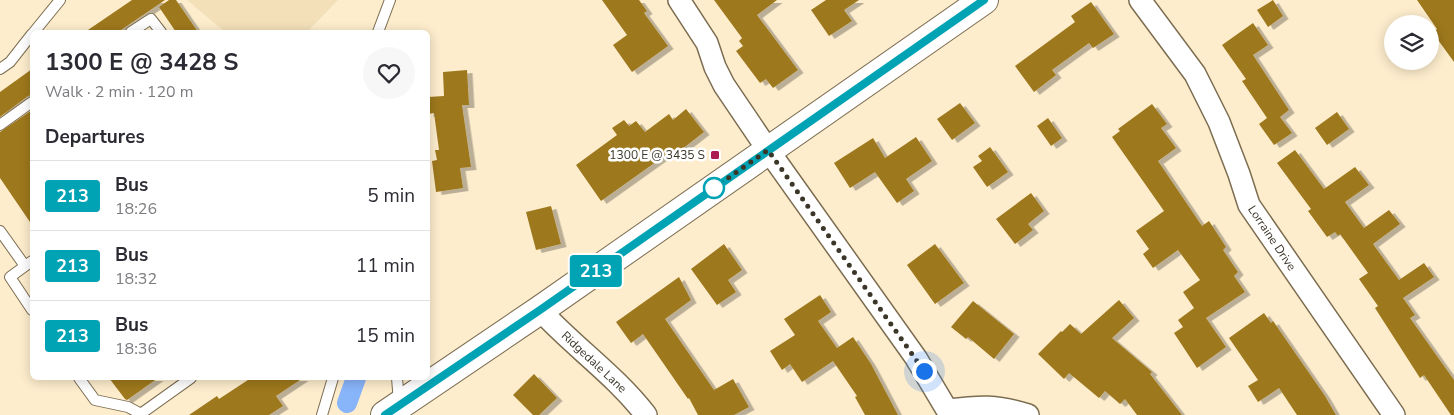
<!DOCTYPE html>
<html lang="en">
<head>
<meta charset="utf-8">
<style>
	:root { --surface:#fff; --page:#f7f7f7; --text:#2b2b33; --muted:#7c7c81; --line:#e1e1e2 }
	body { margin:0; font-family:"Nunito Sans",sans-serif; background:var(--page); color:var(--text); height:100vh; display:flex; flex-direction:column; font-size:19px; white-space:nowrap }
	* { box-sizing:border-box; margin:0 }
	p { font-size:16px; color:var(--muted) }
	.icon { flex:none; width:28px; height:28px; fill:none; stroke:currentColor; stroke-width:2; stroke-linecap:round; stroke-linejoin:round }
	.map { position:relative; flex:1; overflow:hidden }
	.side { position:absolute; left:30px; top:30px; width:400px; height:350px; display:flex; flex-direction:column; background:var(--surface); border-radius:8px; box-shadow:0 2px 12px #0003 }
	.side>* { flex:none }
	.badge { padding:0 10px; border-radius:4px; font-size:18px; line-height:32px }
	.buttons { position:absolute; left:1384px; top:15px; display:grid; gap:10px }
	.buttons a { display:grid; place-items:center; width:55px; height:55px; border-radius:50%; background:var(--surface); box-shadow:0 2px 12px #0003; font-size:25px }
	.you { position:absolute; width:25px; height:25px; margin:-12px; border:4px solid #fff; border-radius:50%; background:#1a73e8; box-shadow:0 0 0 8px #1a73e833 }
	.map>.badge { position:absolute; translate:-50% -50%; box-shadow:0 0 0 2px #fff }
	h2 { padding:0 15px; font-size:19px; line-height:45px }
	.round { display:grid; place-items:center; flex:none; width:52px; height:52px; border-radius:26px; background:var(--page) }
	.head { display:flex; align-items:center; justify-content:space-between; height:85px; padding:0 15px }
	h1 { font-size:24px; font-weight:700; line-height:38px }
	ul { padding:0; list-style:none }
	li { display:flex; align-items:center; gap:15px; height:70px; padding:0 15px; border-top:1px solid var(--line) }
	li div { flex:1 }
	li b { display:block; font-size:19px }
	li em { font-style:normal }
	li .badge { min-width:55px; font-weight:700; text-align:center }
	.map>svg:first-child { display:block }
	.built { fill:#f3e0b9 }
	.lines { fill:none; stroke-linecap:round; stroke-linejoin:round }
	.canal { stroke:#88b5fa; stroke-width:20 }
	.building { fill:#9e781e; filter:url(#shadow) }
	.service-casing { stroke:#7c6d51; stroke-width:12 }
	.minor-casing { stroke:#7c6d51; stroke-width:24 }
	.secondary-casing { stroke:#7c6d51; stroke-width:30 }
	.service { stroke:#fff; stroke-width:10 }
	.minor { stroke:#fff; stroke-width:21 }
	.secondary { stroke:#fff; stroke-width:28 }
	.line-casing { stroke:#fff; stroke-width:11 }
	.line { stroke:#00a3b4; stroke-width:8 }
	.walk { stroke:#3c3629; stroke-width:5; stroke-dasharray:0 9 }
	.poi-dot { fill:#ab1a50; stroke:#fff; stroke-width:2 }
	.stop-dot { fill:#fff; stroke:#00a3b4; stroke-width:2.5 }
	.labels { text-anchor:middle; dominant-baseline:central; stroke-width:5; stroke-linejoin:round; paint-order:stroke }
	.poi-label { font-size:12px; fill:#3c3629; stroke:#fff; text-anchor:end }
	.street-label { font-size:12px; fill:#3c3629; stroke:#fff }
</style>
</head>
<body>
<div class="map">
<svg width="1454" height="415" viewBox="0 0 1454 415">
	<defs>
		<filter id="shadow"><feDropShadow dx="5.5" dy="3" stdDeviation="0" flood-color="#0004"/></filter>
	</defs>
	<rect width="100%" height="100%" fill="#fdedcd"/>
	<path class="built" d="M187 0H338L307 32H225Z"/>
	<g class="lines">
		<path class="canal" d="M347 403 356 378"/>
	</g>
	<path class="building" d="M132 0H165L118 32H85Z
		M169 0H176L198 32H176L159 7Z
		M602 0H639L647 11 644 13 668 46 632 72 613 45 627 35Z
		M714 0H777L757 15 798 70 773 88 766 79 760 83 736 51 743 46 739 41 742 38Z
		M826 0H859L844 10 852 21 829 36 811 10Z
		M1273 0 1283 16 1268 27 1257 10Z
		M1417 0H1454V62L1433 33 1437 29Z
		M1091 2 1114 34 1093 48 1089 43 1052 70 1056 75 1034 92 1015 66 1075 22 1071 16Z
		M1253 23 1268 45 1253 55 1289 110 1280 117 1292 133 1274 145 1259 124 1267 118 1242 81 1246 79 1222 45Z
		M32 69V95L28 96 0 117V92Z
		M467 70 469 105H462L471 167 460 168 463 188 436 192 432 161 437 160 435 150H439L434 113 428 114V97L444 96 443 72Z
		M960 103 975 123 952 140 937 119Z
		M1152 104 1167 124 1161 128 1176 148 1158 161 1202 226 1209 221 1226 247 1223 250 1238 272 1234 276 1245 292 1206 318 1226 347 1197 368 1174 333 1183 327 1178 320 1194 308 1183 292 1200 280 1178 250 1153 268 1143 254 1149 249 1136 231 1164 211 1112 137 1120 131 1118 129Z
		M686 109 704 132 677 153 674 149 601 201 576 165 617 135 612 128 624 120 629 126 636 121 645 132 669 114 673 120Z
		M32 110V225L0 178V132Z
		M1337 112 1349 129 1327 145 1315 128Z
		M1048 118 1062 138 1051 146 1037 126Z
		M916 137 932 161 906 179 914 191 897 203 875 172 850 188 834 163 873 138 885 158Z
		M990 147 1008 172 987 187 973 167 982 161 978 156Z
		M1295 150 1324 189 1355 167 1369 185 1345 202 1364 228 1389 210 1400 224 1373 244 1399 280 1424 263 1434 277 1403 298 1415 315 1410 318 1454 380V415H1451L1424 375 1420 378 1375 308 1378 306 1359 279 1368 273 1340 234 1338 236 1335 232 1327 237 1308 211 1311 209 1277 163Z
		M1031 193 1044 211 1028 224 1033 230 1015 244 996 219Z
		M551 206 561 244 536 250 526 212Z
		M724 244 742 270 728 280 736 292 717 305 691 269Z
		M935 244 964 283 935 304 907 265Z
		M679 277 691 300 665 319 714 390 733 379 749 407 734 415H698L689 398 688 399 643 334 631 343 616 322Z
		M820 295 831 312 818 321 837 348 853 337 871 364 898 415H865L855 397 857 396 833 361 802 382 790 364 782 370 770 351 795 335 784 319Z
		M1119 300 1134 318 1112 338 1152 372 1150 374 1182 415H1137L1125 399 1120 404 1105 391 1099 398 1069 373 1064 379 1038 354 1061 331 1062 332 1070 324 1081 334Z
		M973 301 1014 334 994 359 968 337 966 339 951 327Z
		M1264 313 1271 323 1273 321 1325 396 1336 415H1297L1279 388 1258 402 1248 386 1258 380 1229 338Z
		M534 374 557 398 539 415H533L513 395Z
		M109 378H158L127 400 125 399Z
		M251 378H303L276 396 283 406 269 415H189L217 396 219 399Z"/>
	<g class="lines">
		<defs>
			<path id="service" d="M34 32 60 0
				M131 32 151 19 161 32
				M378 32 390 0
				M0 69 10 62 32 34
				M0 125 32 102
				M0 231 25 266
				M32 261 10 277 32 310
				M79 378 95 400 128 407 143 415
				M397 378 399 402
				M142 413 191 378
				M322 415 333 378"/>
			<path id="minor" d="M679 0 707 43 715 67 724 85 768 150 916 358 950 415
				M1140 0 1195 74 1219 122 1239 174 1249 205 1394 415
				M540 310C574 347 615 375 646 415
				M948 410C980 406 997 405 1028 415"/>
			<path id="secondary" d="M385 415 540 310 984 0"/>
		</defs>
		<use href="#service" class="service-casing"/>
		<use href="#minor" class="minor-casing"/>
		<use href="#secondary" class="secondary-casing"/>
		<use href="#service" class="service"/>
		<use href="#minor" class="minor"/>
		<use href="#secondary" class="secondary"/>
	</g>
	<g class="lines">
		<defs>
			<path id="line" d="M385 415 540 310 984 0"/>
		</defs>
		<use href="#line" class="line-casing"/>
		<use href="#line" class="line"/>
		<path class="walk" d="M714 188 768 150 924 371"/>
	</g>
	<rect class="poi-dot" x="710" y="150" width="10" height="10" rx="2.5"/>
	<circle class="stop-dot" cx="714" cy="188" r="10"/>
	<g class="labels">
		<g class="poi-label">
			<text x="705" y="155">1300 E @ 3435 S</text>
		</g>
		<g class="street-label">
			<text transform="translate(1272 238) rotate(56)">Lorraine Drive</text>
			<text transform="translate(594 362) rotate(43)">Ridgedale Lane</text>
		</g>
	</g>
</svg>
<div class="buttons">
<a><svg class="icon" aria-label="layers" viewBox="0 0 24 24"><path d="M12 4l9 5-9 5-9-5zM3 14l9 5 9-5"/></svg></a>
</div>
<div class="you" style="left:924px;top:371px"></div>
<b class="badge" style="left:596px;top:271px;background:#00a3b4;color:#fff">213</b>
<section class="side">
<div class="head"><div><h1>1300 E @ 3428 S</h1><p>Walk · 2 min · 120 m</p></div><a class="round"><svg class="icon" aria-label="heart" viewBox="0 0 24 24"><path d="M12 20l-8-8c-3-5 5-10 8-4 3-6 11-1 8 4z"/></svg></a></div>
<h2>Departures</h2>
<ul>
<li><span class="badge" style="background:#00a3b4;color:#fff">213</span><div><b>Bus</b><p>18:26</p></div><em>5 min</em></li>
<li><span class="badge" style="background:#00a3b4;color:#fff">213</span><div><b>Bus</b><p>18:32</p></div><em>11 min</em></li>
<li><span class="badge" style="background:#00a3b4;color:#fff">213</span><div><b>Bus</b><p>18:36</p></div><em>15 min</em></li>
</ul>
</section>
</div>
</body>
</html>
